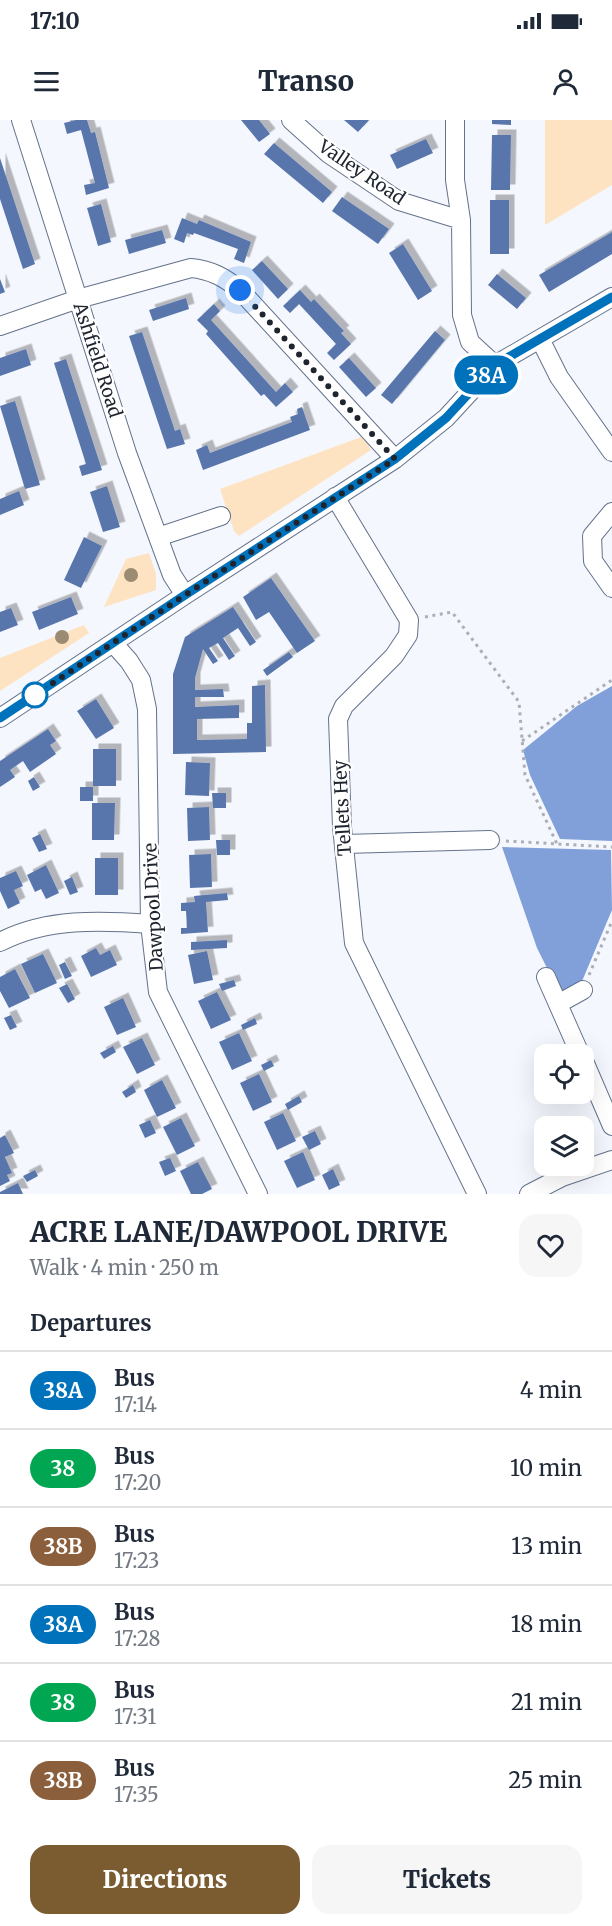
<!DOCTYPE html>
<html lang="en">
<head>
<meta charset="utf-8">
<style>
	:root { --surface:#fff; --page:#f6f6f7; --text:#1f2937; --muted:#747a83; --line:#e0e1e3; --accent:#7b5c31 }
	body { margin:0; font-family:Merriweather,serif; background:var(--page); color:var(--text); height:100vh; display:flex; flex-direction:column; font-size:22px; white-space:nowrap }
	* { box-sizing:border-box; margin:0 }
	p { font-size:20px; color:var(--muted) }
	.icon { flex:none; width:33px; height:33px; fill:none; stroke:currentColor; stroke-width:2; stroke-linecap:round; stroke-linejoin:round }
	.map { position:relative; height:1074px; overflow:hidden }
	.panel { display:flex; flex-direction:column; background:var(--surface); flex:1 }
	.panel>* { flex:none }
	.badge { padding:0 12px; border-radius:20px; font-size:21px; line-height:39px }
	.tools { position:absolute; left:534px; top:924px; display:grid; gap:12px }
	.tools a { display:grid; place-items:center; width:60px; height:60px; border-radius:12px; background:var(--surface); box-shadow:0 6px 24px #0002; font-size:30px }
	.you { position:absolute; width:30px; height:30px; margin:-15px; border:4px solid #fff; border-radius:50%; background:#1a73e8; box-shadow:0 0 0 9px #1a73e833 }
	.map>.badge { position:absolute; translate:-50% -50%; box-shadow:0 0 0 3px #fff }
	h2 { padding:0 30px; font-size:22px; line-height:54px }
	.round { display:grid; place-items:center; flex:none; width:63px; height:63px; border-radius:18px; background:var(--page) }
	.overview { display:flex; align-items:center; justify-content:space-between; height:102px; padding:0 30px }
	h1 { font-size:28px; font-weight:800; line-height:45px }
	.button { display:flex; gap:12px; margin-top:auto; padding:12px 30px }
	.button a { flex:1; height:69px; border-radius:18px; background:var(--accent); color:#fff; font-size:24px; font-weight:800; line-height:69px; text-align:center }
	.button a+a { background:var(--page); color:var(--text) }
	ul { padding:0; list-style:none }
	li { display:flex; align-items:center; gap:18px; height:78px; padding:0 30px; border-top:2px solid var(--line) }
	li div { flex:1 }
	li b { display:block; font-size:22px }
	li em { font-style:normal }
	li .badge { min-width:66px; font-weight:700; text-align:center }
	.status { display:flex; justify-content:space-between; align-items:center; height:42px; padding:0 30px; background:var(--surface); direction:ltr }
	.status svg { height:16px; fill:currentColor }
	header { display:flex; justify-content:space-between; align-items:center; height:78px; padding:0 30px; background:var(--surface); font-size:27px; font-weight:800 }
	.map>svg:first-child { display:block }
	.green { fill:#fee3c2 }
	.water { fill:#81a0d9 }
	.building { fill:#5976ac; filter:url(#shadow) }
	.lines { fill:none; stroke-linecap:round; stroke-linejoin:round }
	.minor-casing { stroke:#64728b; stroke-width:20 }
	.path { stroke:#abafb6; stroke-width:3; stroke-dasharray:3 4.5; stroke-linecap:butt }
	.minor { stroke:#fff; stroke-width:18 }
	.tree { fill:#9a8b72 }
	.line-casing { stroke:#fff; stroke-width:14 }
	.line { stroke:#0072bc; stroke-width:9 }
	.walk { stroke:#1f252f; stroke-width:6; stroke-dasharray:0 10.8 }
	.stop-dot { fill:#fff; stroke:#0072bc; stroke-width:3 }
	.labels { text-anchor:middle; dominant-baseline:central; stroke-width:4.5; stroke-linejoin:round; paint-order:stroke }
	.street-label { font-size:18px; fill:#1f252f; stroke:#fff }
</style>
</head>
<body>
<div class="status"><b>17:10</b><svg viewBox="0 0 49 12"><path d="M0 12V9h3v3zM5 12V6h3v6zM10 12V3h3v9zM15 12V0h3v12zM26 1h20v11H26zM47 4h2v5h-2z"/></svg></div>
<header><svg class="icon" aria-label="menu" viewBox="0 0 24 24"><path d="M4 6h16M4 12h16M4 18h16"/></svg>Transo<svg class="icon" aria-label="person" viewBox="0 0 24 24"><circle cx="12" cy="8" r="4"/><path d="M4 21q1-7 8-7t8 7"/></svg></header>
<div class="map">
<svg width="612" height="1074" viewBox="0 0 612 1074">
	<defs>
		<filter id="shadow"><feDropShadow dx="5.5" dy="-5.5" stdDeviation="0" flood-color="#0004"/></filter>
	</defs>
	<rect width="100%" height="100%" fill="#f4f7fd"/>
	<path class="green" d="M545 0H612V65L545 105Z
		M361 317 368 324 371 330 239 416 234 411 220 369Z
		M149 433 156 454V470L104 487 126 439Z
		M84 505 89 513 0 571V538Z"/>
	<path class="water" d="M612 566V721L560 719 530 655 523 630 577 586Z
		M502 727 611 730 612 790 580 866 561 876 537 828Z"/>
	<path class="building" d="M76 0H87L91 13 95 12 109 68 86 75 84 65 95 63 81 10 67 14 64 3Z
		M241 0H259L270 14 259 22Z
		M344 0H369L358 12Z
		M492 0H511V5L492 4Z
		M492 15H511L510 70H491Z
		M426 19 433 33 397 49 390 35Z
		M274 23 332 72 323 83 264 34Z
		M0 38 35 144 23 149 0 79Z
		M342 77 389 109 378 124 332 91Z
		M490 80H509V134H490Z
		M101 84 111 122 98 126 87 88Z
		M182 98 197 104 199 100 251 122 244 143 234 139 238 129 194 113 193 115 187 113 184 123 174 119Z
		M162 110 166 123 129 134 125 120Z
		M612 112V134L549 172 539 155Z
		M403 124 432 171 418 180 389 133Z
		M262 141 288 169 278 179 252 150Z
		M497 154 526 178 517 189 488 165Z
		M0 159 5 172 0 174Z
		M300 170 311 182 314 179 344 211 341 213 351 224 334 240 327 233 336 224 299 184 290 193 283 186Z
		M186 178 189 189 153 201 149 190Z
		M214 184 220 191 211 200 276 272 285 263 293 272 276 287 264 274 261 276 206 214 208 211 197 200Z
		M435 211 445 220 392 284 381 275Z
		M142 212 175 311 180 309 185 324 167 329 129 216Z
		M26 229 31 245 0 256V238Z
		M349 238 376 268 366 277 339 247Z
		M66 239 102 350 82 356 79 346 86 344 54 243Z
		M15 281 40 365 25 369 0 286Z
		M302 287 310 310 203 350 196 330 207 325 210 333 292 302 290 297 298 294 297 289Z
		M107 366 120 407 103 412 90 372Z
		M19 371 24 385 0 395V379Z
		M84 417 102 426 81 468 64 460Z
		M271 458 315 521 297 533 269 492 256 500 243 477Z
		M71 477 78 494 39 510 32 492Z
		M233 487 256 522 250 526 238 508 223 518 235 536 229 540 218 523 209 528 218 541 213 544 203 529 195 558V570L223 569 224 577H195V587L239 585V598L197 599V620L247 619V603H252V566L265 565 266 632 173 634V554L185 517Z
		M11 488 18 505 0 512V492Z
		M289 532 293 537 267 556 263 550Z
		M96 579 114 608 96 619 77 591Z
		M48 609 56 621 50 625 56 634 30 652 23 641 10 650 15 657 0 667V641Z
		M93 629H116V666H93Z
		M186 642 210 643 209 676 185 675Z
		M34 657 40 667 33 671 28 661Z
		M80 667H93V681H80Z
		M212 673H226V688H213Z
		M92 683H115L114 720H92Z
		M209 687 210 720 188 721 187 688Z
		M40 714 47 729 39 732 32 718Z
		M216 720H230V735H217Z
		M211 734 212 767 190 768 189 735Z
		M95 738H118V775H95Z
		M46 745 59 773 46 779 41 769 35 772 27 755Z
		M16 751 23 766 14 770 20 783 8 789 0 771V758Z
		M72 757 78 772 70 775 64 761Z
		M227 773 228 780 206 782 208 812 181 814V808H187L186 791H181V783L195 782 194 776Z
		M227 820V828L191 830V822Z
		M96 828 100 835 110 830 117 845 91 857 81 836Z
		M207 831 213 860 194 864 188 835Z
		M43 834 57 863 35 873 21 844Z
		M65 842 72 856 65 859 59 845Z
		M15 849 30 878 9 888 0 871V857Z
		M234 860 236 866 222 871 219 864Z
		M67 864 75 879 68 883 59 868Z
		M217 872 231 900 211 909 198 881Z
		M123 878 136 907 117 915 104 887Z
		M11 895 17 907 10 910 4 898Z
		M255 898 257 904 243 910 241 905Z
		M239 913 252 941 232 950 219 922Z
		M142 918 155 945 137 954 123 927Z
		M113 926 116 932 104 939 100 933Z
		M271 940 274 946 264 951 261 945Z
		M259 954 272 982 253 991 240 963Z
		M162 960 176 988 157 997 144 970Z
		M133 965 136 972 126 978 122 972Z
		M299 976 302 982 288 990 285 984Z
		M283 993 296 1021 277 1030 264 1002Z
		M181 998 195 1026 177 1035 163 1007Z
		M150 1000 156 1013 145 1018 139 1005Z
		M315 1011 321 1024 309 1030 302 1017Z
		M5 1015 14 1033 5 1037 12 1053 7 1055 10 1061 0 1066V1018Z
		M303 1032 315 1060 297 1068 284 1041Z
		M170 1038 176 1051 165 1056 159 1042Z
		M198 1042 212 1069 202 1074H191L180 1051Z
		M333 1049 340 1065 329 1070 322 1055Z
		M35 1050 38 1056 27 1062 23 1056Z
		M18 1063 23 1074H0V1072Z"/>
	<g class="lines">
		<defs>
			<path id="minor" d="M21 0 127 333 172 455 185 475
				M291 0 329 34 399 81 461 100 462 195 470 222 495 245
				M455 0V60L461 100
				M0 206 78 179 191 148C211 150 224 157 240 170L395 339
				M540 219 559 257 612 332
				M335 377 409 500 408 515 394 536 344 586 338 599 342 707 354 823 477 1074
				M612 392 592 416 593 441 612 468
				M158 417 221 396
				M113 523 129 541 141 560 147 589 150 804 158 872 258 1074
				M0 598 185 475 395 339 446 298 495 245 612 177
				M344 724 490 720
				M0 822C46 798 101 800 150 804
				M546 857 580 934
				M558 884 583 870
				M584 941 612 1006
				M529 1074 562 1057 612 1040"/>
		</defs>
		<use href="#minor" class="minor-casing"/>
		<path class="path" d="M425 497 452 492 519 582 525 655 557 724
			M522 621 612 560
			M506 721 612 727
			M589 855 612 801"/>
		<use href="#minor" class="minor"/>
	</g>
	<g class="tree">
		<circle cx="131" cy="455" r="7"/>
		<circle cx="62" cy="517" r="7"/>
	</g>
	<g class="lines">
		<defs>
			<path id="line" d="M0 598 185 475 395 339 446 298 495 245 612 177"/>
		</defs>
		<use href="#line" class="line-casing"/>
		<use href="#line" class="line"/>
		<path class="walk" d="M35 575 185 475 395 339 240 170"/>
	</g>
	<circle class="stop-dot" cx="35" cy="575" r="12"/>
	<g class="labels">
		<g class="street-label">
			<text transform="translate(362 52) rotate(34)">Valley Road</text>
			<text transform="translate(98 240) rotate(72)">Ashfield Road</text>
			<text transform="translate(342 688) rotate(-93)">Tellets Hey</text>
			<text transform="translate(153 787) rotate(-93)">Dawpool Drive</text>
		</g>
	</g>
</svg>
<div class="tools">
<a><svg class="icon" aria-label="locate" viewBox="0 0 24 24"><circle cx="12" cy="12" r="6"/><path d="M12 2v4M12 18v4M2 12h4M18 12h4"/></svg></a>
<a><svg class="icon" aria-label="layers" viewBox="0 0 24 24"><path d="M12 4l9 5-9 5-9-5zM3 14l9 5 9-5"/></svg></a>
</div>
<div class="you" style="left:240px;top:170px"></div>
<b class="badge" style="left:486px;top:255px;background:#0072bc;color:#fff">38A</b>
</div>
<section class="panel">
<div class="overview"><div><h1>ACRE LANE/DAWPOOL DRIVE</h1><p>Walk · 4 min · 250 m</p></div><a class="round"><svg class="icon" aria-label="heart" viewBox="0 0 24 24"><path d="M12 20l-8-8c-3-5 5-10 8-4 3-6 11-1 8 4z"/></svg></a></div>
<h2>Departures</h2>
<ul>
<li><span class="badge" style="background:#0072bc;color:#fff">38A</span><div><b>Bus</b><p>17:14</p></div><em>4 min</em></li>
<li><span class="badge" style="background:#00a651;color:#fff">38</span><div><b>Bus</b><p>17:20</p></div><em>10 min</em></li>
<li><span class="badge" style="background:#8b5e3c;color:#fff">38B</span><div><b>Bus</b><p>17:23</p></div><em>13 min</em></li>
<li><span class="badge" style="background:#0072bc;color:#fff">38A</span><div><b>Bus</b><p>17:28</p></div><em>18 min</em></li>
<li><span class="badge" style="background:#00a651;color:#fff">38</span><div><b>Bus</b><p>17:31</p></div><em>21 min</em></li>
<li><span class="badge" style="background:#8b5e3c;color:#fff">38B</span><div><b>Bus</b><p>17:35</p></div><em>25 min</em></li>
</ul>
<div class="button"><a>Directions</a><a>Tickets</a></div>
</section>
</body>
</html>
